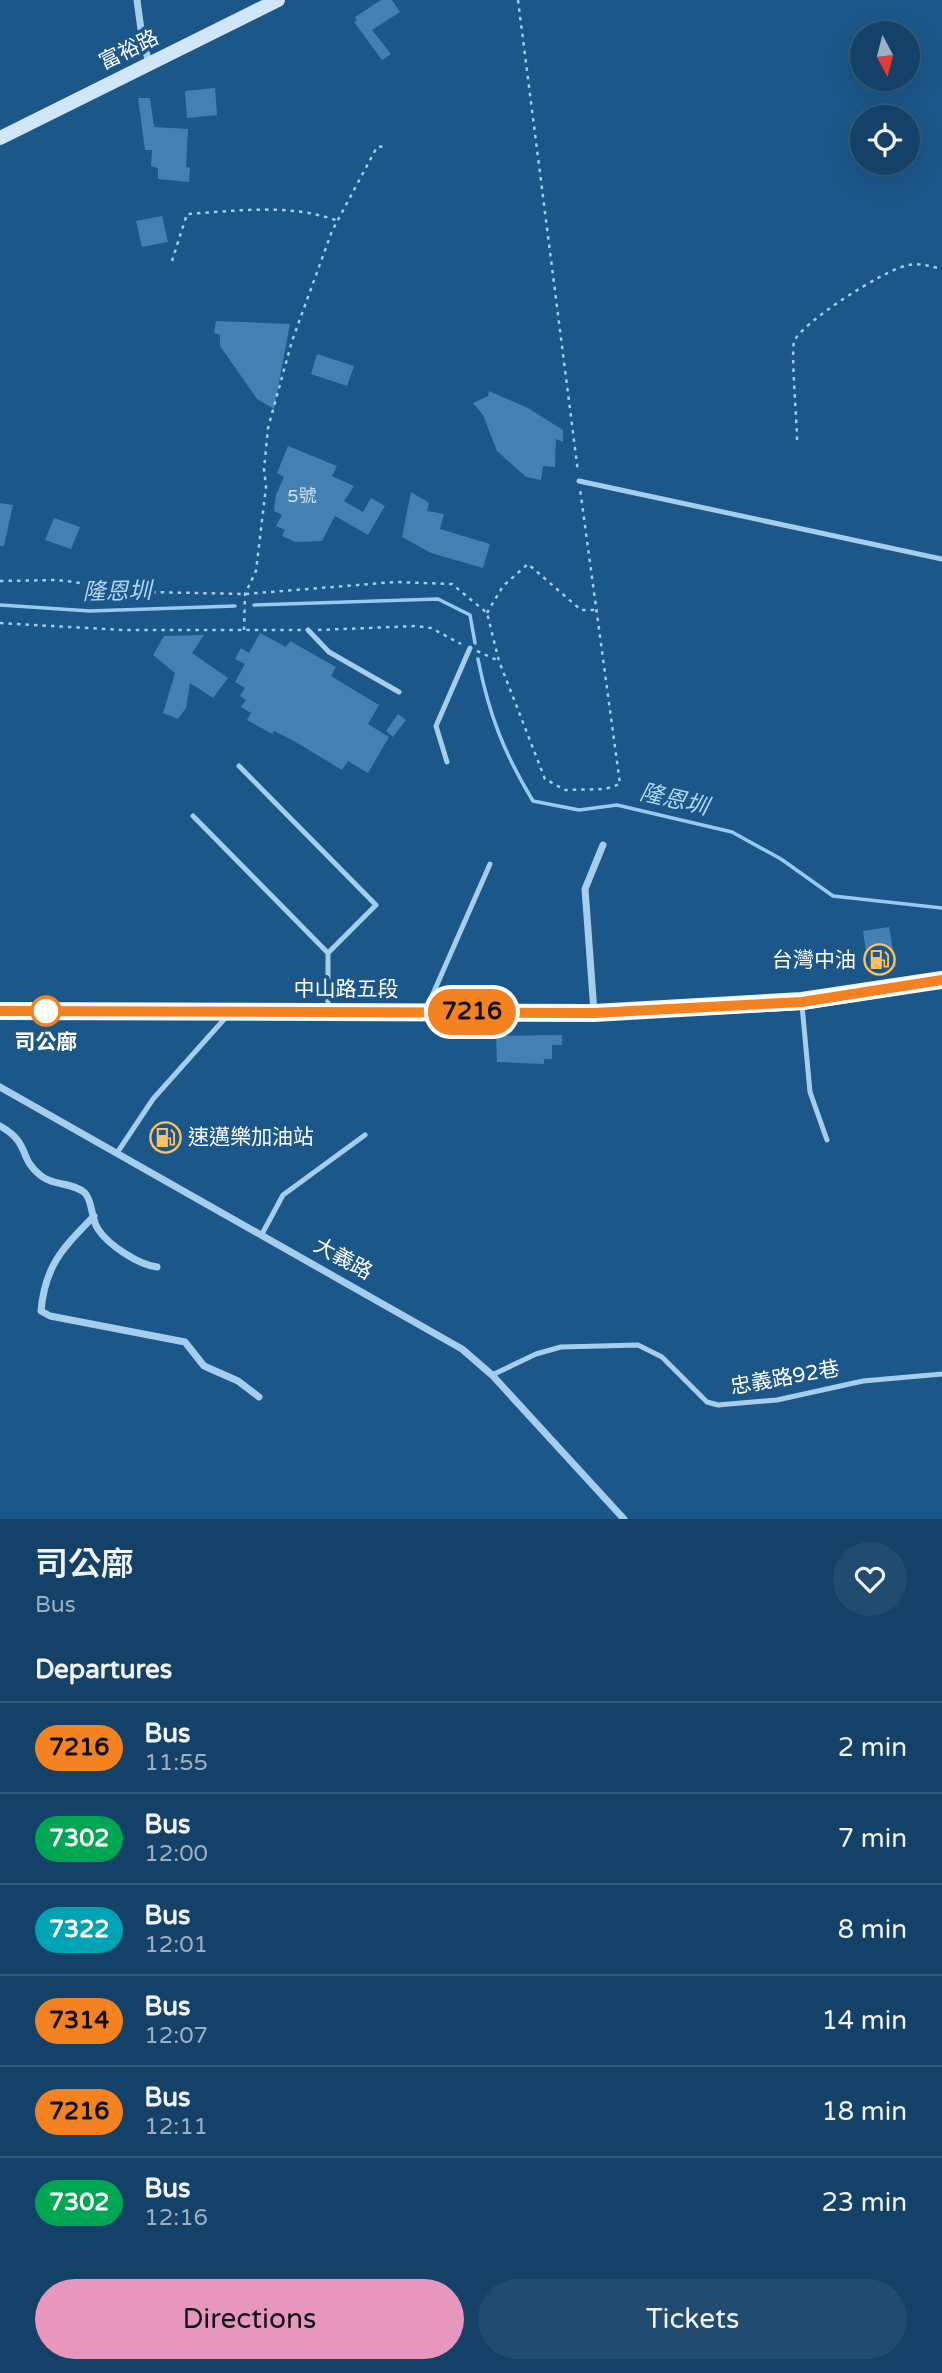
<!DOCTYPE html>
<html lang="en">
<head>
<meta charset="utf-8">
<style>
	:root { --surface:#144167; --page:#214c70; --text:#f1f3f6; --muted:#9dafc0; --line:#335a7b; --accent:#e797bd }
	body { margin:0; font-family:"Varela Round","Noto Sans TC",sans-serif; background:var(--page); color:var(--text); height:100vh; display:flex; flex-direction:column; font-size:26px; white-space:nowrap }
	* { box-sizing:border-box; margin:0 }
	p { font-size:23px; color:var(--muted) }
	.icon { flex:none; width:38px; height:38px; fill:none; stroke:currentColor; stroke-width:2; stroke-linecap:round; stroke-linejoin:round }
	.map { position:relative; height:1519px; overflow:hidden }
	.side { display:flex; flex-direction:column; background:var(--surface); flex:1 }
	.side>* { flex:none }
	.badge { padding:0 14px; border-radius:23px; font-size:24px; line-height:46px }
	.needle { width:46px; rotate:173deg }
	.tools { position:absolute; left:850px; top:21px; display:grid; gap:14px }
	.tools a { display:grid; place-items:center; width:70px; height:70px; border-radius:50%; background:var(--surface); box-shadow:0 7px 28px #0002,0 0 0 2px var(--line); font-size:35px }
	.map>.badge { position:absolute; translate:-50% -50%; box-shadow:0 0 0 4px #fff }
	h2 { padding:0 35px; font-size:26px; line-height:63px }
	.round { display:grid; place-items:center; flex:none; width:74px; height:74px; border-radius:37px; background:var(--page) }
	.overview { display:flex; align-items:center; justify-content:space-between; height:119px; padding:0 35px }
	h1 { font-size:33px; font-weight:600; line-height:52px }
	.action { display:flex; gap:14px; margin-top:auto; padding:14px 35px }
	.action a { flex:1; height:80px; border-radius:42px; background:var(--accent); color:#111; font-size:28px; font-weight:600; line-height:80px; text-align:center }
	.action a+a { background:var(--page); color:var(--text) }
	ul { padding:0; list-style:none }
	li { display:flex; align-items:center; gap:21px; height:91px; padding:0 35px; border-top:2px solid var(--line) }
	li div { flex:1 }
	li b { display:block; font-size:26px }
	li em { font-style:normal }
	li .badge { min-width:77px; font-weight:700; text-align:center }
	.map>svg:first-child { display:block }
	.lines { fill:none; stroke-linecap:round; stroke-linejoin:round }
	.stream { stroke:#98caef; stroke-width:3.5 }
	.building { fill:#4481b2 }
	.path { stroke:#a5cdec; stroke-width:2.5; stroke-dasharray:3.5 5; stroke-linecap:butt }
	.lane { stroke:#a5cdec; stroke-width:5 }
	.street { stroke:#a5cdec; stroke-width:7 }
	.secondary { stroke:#d1e7f9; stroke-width:14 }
	.primary { stroke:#ebf5ff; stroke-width:18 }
	.line-casing { stroke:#fff; stroke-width:16 }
	.line { stroke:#f58220; stroke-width:10 }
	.stop-dot { fill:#fff; stroke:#f58220; stroke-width:3.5 }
	.labels { text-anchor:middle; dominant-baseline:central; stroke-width:7; stroke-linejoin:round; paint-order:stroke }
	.number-label { font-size:18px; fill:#d0e0ec }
	.street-label { font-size:21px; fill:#fff; stroke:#1b5789 }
	.poi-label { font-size:21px; fill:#fff; stroke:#1b5789; text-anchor:end }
	.stop-label { font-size:21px; font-weight:bold; fill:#fff; stroke:#1b5789 }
	.water-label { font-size:23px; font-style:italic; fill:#b1d7f4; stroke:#1b5789 }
</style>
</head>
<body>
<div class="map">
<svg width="942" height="1519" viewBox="0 0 942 1519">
	<rect width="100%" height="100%" fill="#1b5789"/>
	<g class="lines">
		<path class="stream" d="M0 605 90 611 235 606
			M254 605 438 599 470 615 475 643
			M478 659C489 715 504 753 533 801L579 810 617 805 732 832 781 859 833 896 942 908"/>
	</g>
	<path class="building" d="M381 0H392L400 12 372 30 391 54 382 60 354 22 357 21 355 17Z
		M215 88 217 115 187 118 185 91Z
		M138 98H150L154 127 188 129 186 167 190 168 189 182 158 179V168L151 166 152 150H145Z
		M162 216 168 242 142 247 136 221Z
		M216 321 290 324 274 409 257 399 220 346V335L214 333Z
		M317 354 354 366 347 386 311 374Z
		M489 391 528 408 563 430V442L556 439 555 467 543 466 541 480 526 477 497 451 483 415 473 403 488 396Z
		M288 446 337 466 332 476 354 486 344 501 363 512 371 498 385 506 368 535 335 516 322 541 295 542 282 536 285 530 276 526 282 515 274 511 276 495 284 477 277 473Z
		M411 492 429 503 427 511 444 514 440 529 490 544 483 568 431 553 402 537Z
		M0 503 13 505 4 546H0Z
		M54 518 80 527 71 549 45 540Z
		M260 633 286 647 290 641 336 667 331 676 379 705 368 724 389 737 368 773 348 761 342 770 294 741 274 731 272 734 247 720 251 713 241 707 246 700 240 696 245 688 235 682 245 664 235 659 241 648 249 653Z
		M204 635 192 653 228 678 213 698 190 683 186 708 178 719 163 713 175 673 153 655 164 636Z
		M398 714 406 720 393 737 386 731Z
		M889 927 896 967 869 971 863 931Z
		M562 1035V1045H552V1059H544V1064L497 1062 496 1036Z"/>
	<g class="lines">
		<path class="path" d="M518 0 578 472
			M172 261 187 214C236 211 291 203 338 221
			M797 440C797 422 791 354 794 342 800 323 885 270 905 266 918 262 929 266 942 269
			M0 581 58 580 147 592 245 594 395 582 452 584 487 613 499 661 545 779 565 790 605 789 620 784 580 489
			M487 613 503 586 528 564 581 610H597
			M0 623 122 630H301
			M244 630 245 594 256 571 266 487 264 469 268 428 292 341 332 231 377 147 387 146
			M318 630 417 626 431 628 461 644
			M477 651 499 661"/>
		<path class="lane" d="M579 481 942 559
			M308 630 329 652 399 692
			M447 762 436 726 470 648
			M239 766 376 905 328 953
			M193 816 328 953V1010
			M802 1005 810 1092 827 1140
			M430 1010 432 996 490 864
			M117 1153 153 1099 227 1016
			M262 1234 283 1195 365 1135
			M492 1375 536 1354 561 1347 638 1345 662 1357 707 1402 718 1405 777 1400 863 1381 942 1374"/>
		<path class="street" d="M137 0 142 37 149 63
			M594 1012 585 889 603 845
			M0 1087 462 1349 492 1375 624 1519
			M0 1126C31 1143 18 1158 40 1175 52 1186 73 1182 85 1193 93 1202 91 1219 98 1229 108 1245 139 1265 157 1267
			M94 1216C63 1248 45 1265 41 1311L50 1316 185 1342 204 1366 238 1381 259 1397"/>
		<path class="secondary" d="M0 138 278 0"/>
		<path class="primary" d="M0 1011 594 1013 802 1001 942 980"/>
	</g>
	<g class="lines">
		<defs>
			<path id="line" d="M0 1011 594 1013 802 1002 942 980"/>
		</defs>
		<use href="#line" class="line-casing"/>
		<use href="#line" class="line"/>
	</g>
	<defs>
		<symbol id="fuel-ring" viewBox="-11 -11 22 22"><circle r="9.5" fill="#1b5789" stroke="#fec062" stroke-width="1.5"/><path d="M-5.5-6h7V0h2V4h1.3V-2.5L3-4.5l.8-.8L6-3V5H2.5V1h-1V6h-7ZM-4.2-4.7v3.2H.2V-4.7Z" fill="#fec062"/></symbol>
	</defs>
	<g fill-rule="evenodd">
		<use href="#fuel-ring" x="862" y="942" width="35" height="35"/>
		<use href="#fuel-ring" x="148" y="1120" width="35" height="35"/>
	</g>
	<circle class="stop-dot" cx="46" cy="1011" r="14"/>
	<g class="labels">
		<g class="number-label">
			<text x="302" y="496">5號</text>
		</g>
		<g class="street-label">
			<text transform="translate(129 50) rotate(-26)">富裕路</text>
			<text x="346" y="989">中山路五段</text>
			<text transform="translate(343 1259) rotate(29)">大義路</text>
			<text transform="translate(785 1378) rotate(-10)">忠義路92巷</text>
		</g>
		<g class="poi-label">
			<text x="856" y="960">台灣中油</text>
			<text x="188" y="1137" text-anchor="start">速邁樂加油站</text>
		</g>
		<g class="stop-label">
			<text x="46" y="1042">司公廍</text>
		</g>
		<g class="water-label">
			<text transform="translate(117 592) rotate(-1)">隆恩圳</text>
			<text transform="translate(674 800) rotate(13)">隆恩圳</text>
		</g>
	</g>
</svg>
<div class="tools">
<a><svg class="needle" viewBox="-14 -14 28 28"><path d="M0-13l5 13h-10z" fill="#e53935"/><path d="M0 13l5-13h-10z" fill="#9dafc0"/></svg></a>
<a><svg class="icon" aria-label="locate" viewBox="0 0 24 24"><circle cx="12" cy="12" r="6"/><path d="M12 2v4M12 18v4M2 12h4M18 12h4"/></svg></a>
</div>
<b class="badge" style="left:472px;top:1012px;background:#f58220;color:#111">7216</b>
</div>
<section class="side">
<div class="overview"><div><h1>司公廍</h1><p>Bus</p></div><a class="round"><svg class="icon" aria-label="heart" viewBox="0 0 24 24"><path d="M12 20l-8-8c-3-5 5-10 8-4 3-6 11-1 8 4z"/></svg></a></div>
<h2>Departures</h2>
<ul>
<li><span class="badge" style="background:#f58220;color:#111">7216</span><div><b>Bus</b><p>11:55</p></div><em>2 min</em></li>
<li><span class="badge" style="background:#00a651;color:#fff">7302</span><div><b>Bus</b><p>12:00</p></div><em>7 min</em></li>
<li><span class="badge" style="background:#00a3b4;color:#fff">7322</span><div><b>Bus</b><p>12:01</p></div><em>8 min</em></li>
<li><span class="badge" style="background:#f58220;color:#111">7314</span><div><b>Bus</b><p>12:07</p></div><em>14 min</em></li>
<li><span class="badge" style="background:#f58220;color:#111">7216</span><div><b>Bus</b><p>12:11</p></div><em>18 min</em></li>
<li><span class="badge" style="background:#00a651;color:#fff">7302</span><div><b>Bus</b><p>12:16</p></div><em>23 min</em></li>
</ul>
<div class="action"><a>Directions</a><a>Tickets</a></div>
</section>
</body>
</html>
